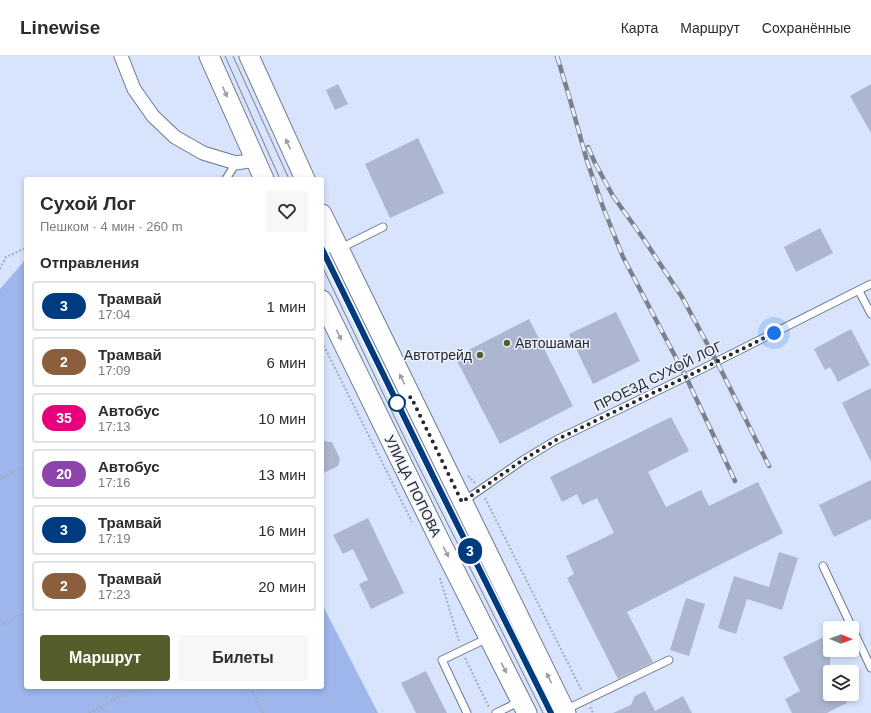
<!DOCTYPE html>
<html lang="ru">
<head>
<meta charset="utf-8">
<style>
	:root { --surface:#fff; --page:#f7f7f7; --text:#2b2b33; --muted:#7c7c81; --line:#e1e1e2; --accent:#565c2a }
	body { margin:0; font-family:Arial,sans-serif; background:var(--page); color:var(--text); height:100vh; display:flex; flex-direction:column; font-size:15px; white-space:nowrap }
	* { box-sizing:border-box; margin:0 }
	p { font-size:13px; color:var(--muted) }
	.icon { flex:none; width:22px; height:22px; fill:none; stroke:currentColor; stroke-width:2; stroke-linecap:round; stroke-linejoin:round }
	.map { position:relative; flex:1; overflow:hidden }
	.panel { position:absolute; left:24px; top:121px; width:300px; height:512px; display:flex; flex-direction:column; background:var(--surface); border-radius:4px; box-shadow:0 2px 6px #0003 }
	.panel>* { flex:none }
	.badge { padding:0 8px; border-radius:13px; font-size:14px; line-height:26px }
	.needle { width:26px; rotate:91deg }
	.controls { position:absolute; left:823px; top:565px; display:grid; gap:8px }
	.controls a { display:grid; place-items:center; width:36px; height:36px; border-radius:4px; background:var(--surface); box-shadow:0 2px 6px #0003; font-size:20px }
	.you { position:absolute; width:20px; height:20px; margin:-10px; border:3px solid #fff; border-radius:50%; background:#1a73e8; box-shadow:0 0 0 6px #1a73e833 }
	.map>.badge { position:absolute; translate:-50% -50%; box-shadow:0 0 0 2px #fff }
	h2 { padding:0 16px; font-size:15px; line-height:36px }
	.round { display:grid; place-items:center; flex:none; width:42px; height:42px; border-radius:4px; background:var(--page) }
	.overview { display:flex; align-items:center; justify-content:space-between; height:68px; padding:0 16px }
	h1 { font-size:19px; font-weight:700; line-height:30px }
	.button { display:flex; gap:8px; margin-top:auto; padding:8px 16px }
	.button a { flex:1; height:46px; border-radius:4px; background:var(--accent); color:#fff; font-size:16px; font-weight:700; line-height:46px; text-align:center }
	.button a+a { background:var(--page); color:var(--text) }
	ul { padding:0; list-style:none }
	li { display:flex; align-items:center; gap:12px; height:50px; margin:0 8px 6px; padding:0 8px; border:2px solid var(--line); border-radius:4px }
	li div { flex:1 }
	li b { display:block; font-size:15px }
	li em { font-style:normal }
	li .badge { min-width:44px; font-weight:700; text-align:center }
	header { display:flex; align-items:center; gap:24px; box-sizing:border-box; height:56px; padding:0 20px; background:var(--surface); border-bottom:1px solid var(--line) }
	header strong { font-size:19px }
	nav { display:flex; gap:22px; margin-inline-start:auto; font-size:14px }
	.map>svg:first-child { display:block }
	.green { fill:#9eb6eb }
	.building { fill:#acb7cf }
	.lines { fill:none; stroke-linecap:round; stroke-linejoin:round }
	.lane-casing { stroke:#6d788e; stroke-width:9 }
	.street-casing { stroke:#6d788e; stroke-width:15 }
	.secondary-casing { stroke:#6d788e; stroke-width:21 }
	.path { stroke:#a2abbf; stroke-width:2; stroke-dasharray:2 2; stroke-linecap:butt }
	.lane { stroke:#fff; stroke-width:7 }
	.street { stroke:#fff; stroke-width:13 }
	.secondary { stroke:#fff; stroke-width:19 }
	.tram { stroke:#798191; stroke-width:1 }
	.rail-casing { stroke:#798191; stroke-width:4.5 }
	.rail { stroke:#ecf1fb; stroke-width:3; stroke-dasharray:9; stroke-linecap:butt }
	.oneway { fill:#9c9ea2 }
	.line-casing { stroke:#fff; stroke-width:9 }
	.line { stroke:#003b80; stroke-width:6 }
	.walk { stroke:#242831; stroke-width:4; stroke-dasharray:0 7.2 }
	.poi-dot { fill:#565c2a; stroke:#ecf1fb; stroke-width:1.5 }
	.stop-dot { fill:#fff; stroke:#003b80; stroke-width:2 }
	.labels { text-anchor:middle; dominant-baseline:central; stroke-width:3; stroke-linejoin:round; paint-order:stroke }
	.poi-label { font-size:14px; fill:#242831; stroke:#ecf1fb; text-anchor:start }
	.street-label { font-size:14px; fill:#242831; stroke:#ecf1fb }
</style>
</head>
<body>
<header>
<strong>Linewise</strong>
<nav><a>Карта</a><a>Маршрут</a><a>Сохранённые</a></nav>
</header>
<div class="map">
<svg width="871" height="657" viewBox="0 0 871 657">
	<rect width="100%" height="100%" fill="#d8e4fc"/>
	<path class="green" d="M26 203V631H322V548L378 657H0V233Z"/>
	<path class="building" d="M338 28 348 48 335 54 326 34Z
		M871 28V77L850 40Z
		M418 82 444 137 390 162 365 108Z
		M820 172 833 197 796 216 784 191Z
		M616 256 640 305 593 328 569 278Z
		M529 263 573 350 500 388 455 301Z
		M851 273 870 309 838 326 830 311 825 314 814 293Z
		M871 332V406L842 347Z
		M671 361 689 395 648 416 666 451 701 434 709 450 758 426 783 477 627 556 653 606 618 623 567 522 574 518 566 500 614 477 597 442 582 449 577 438 562 446 550 421Z
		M322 385 332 386 340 403 338 410 322 418Z
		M871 424V463L834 481 819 449Z
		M368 462 404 537 371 553 359 528 368 524 353 493 343 498 333 479Z
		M779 496 798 502 782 554 747 543 736 578 718 572 734 520 769 531Z
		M686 542 705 548 689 600 670 594Z
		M830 578V638H843L847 647 827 657H792L785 643 800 635 783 601Z
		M426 615 447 657H416L401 627Z
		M645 635 655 655 683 640 692 657H613L631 649 635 640Z"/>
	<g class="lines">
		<defs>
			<path id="lane" d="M226 123 236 107
				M339 193 383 171
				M859 235 871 258
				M464 445 523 404 556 384 686 321 871 228
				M823 510 871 612
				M565 654 669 604
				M467 657 442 604 488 582
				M496 657 521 645"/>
			<path id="street" d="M121 0 134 33 153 60 175 81 203 97 236 107 255 104
				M322 193 335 186"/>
			<path id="secondary" d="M209 0 264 123
				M249 0 305 123
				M322 158 566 657
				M322 244 438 481 527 657"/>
		</defs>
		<use href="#lane" class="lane-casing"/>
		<use href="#street" class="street-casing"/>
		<use href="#secondary" class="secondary-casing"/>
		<path class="path" d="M0 213 6 201 26 192
			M322 286 412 466
			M468 420 475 427
			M0 423 26 410
			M485 442 582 635
			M440 522 459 585
			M0 569 26 556
			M465 602 489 651
			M250 631 263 657
			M590 651 593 657
			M89 657 140 631"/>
		<use href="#lane" class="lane"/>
		<use href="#street" class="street"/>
		<use href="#secondary" class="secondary"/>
		<path class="tram" d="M225 0 280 123
			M233 0 289 123
			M322 193 433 421 551 657
			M322 210 406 385 543 657"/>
		<defs>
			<path id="rail" d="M557 0 569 40 587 105 603 151 623 201 686 321 735 425
				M588 91 595 107 613 140 643 182 682 241 717 306 769 410"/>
		</defs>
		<use href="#rail" class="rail-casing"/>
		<use href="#rail" class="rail"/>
	</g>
	<defs><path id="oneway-solid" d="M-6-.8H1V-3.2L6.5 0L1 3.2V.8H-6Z"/></defs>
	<g class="oneway">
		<use href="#oneway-solid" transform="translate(225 36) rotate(66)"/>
		<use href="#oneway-solid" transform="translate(288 88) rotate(-114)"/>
		<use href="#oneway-solid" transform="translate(339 279) rotate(64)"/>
		<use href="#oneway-solid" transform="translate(402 323) rotate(-116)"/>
		<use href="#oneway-solid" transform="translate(446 496) rotate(63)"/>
		<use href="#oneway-solid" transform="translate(504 612) rotate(63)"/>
		<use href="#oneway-solid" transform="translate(549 622) rotate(-116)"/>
	</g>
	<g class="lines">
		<defs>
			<path id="line" d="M322 193 433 420 551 657"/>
		</defs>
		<use href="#line" class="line-casing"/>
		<use href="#line" class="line"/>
		<path class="walk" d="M397 347 411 341 462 446 523 404 556 384 686 321 774 277"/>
	</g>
	<g class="poi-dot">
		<circle cx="507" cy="287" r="4"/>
		<circle cx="480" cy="299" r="4"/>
	</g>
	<circle class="stop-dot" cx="397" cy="347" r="8"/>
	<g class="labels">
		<g class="poi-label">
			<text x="515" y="287">Автошаман</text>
			<text x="472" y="299" text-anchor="end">Автотрейд</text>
		</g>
		<g class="street-label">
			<text transform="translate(658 320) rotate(-26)">ПРОЕЗД СУХОЙ ЛОГ</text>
			<text transform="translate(413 430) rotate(64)">УЛИЦА ПОПОВА</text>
		</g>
	</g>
</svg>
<div class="controls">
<a><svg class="needle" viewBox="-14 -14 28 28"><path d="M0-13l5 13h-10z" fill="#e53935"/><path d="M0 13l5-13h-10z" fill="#7c7c81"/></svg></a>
<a><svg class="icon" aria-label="layers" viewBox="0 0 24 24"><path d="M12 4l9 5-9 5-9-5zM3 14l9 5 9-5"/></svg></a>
</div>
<div class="you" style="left:774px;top:277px"></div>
<b class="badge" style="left:470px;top:495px;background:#003b80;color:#fff">3</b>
<section class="panel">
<div class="overview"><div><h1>Сухой Лог</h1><p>Пешком · 4 мин · 260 m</p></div><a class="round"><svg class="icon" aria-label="heart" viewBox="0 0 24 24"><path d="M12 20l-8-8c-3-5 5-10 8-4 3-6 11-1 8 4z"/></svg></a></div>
<h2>Отправления</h2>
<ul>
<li><span class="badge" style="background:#003b80;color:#fff">3</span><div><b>Трамвай</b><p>17:04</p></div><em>1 мин</em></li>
<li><span class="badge" style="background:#8b5e3c;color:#fff">2</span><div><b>Трамвай</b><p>17:09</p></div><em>6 мин</em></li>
<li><span class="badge" style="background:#e6007e;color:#fff">35</span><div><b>Автобус</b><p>17:13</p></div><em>10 мин</em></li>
<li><span class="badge" style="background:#8e44ad;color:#fff">20</span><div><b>Автобус</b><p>17:16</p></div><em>13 мин</em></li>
<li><span class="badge" style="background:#003b80;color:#fff">3</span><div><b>Трамвай</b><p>17:19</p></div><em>16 мин</em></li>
<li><span class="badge" style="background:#8b5e3c;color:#fff">2</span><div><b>Трамвай</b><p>17:23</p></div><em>20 мин</em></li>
</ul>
<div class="button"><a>Маршрут</a><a>Билеты</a></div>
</section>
</div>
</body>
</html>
